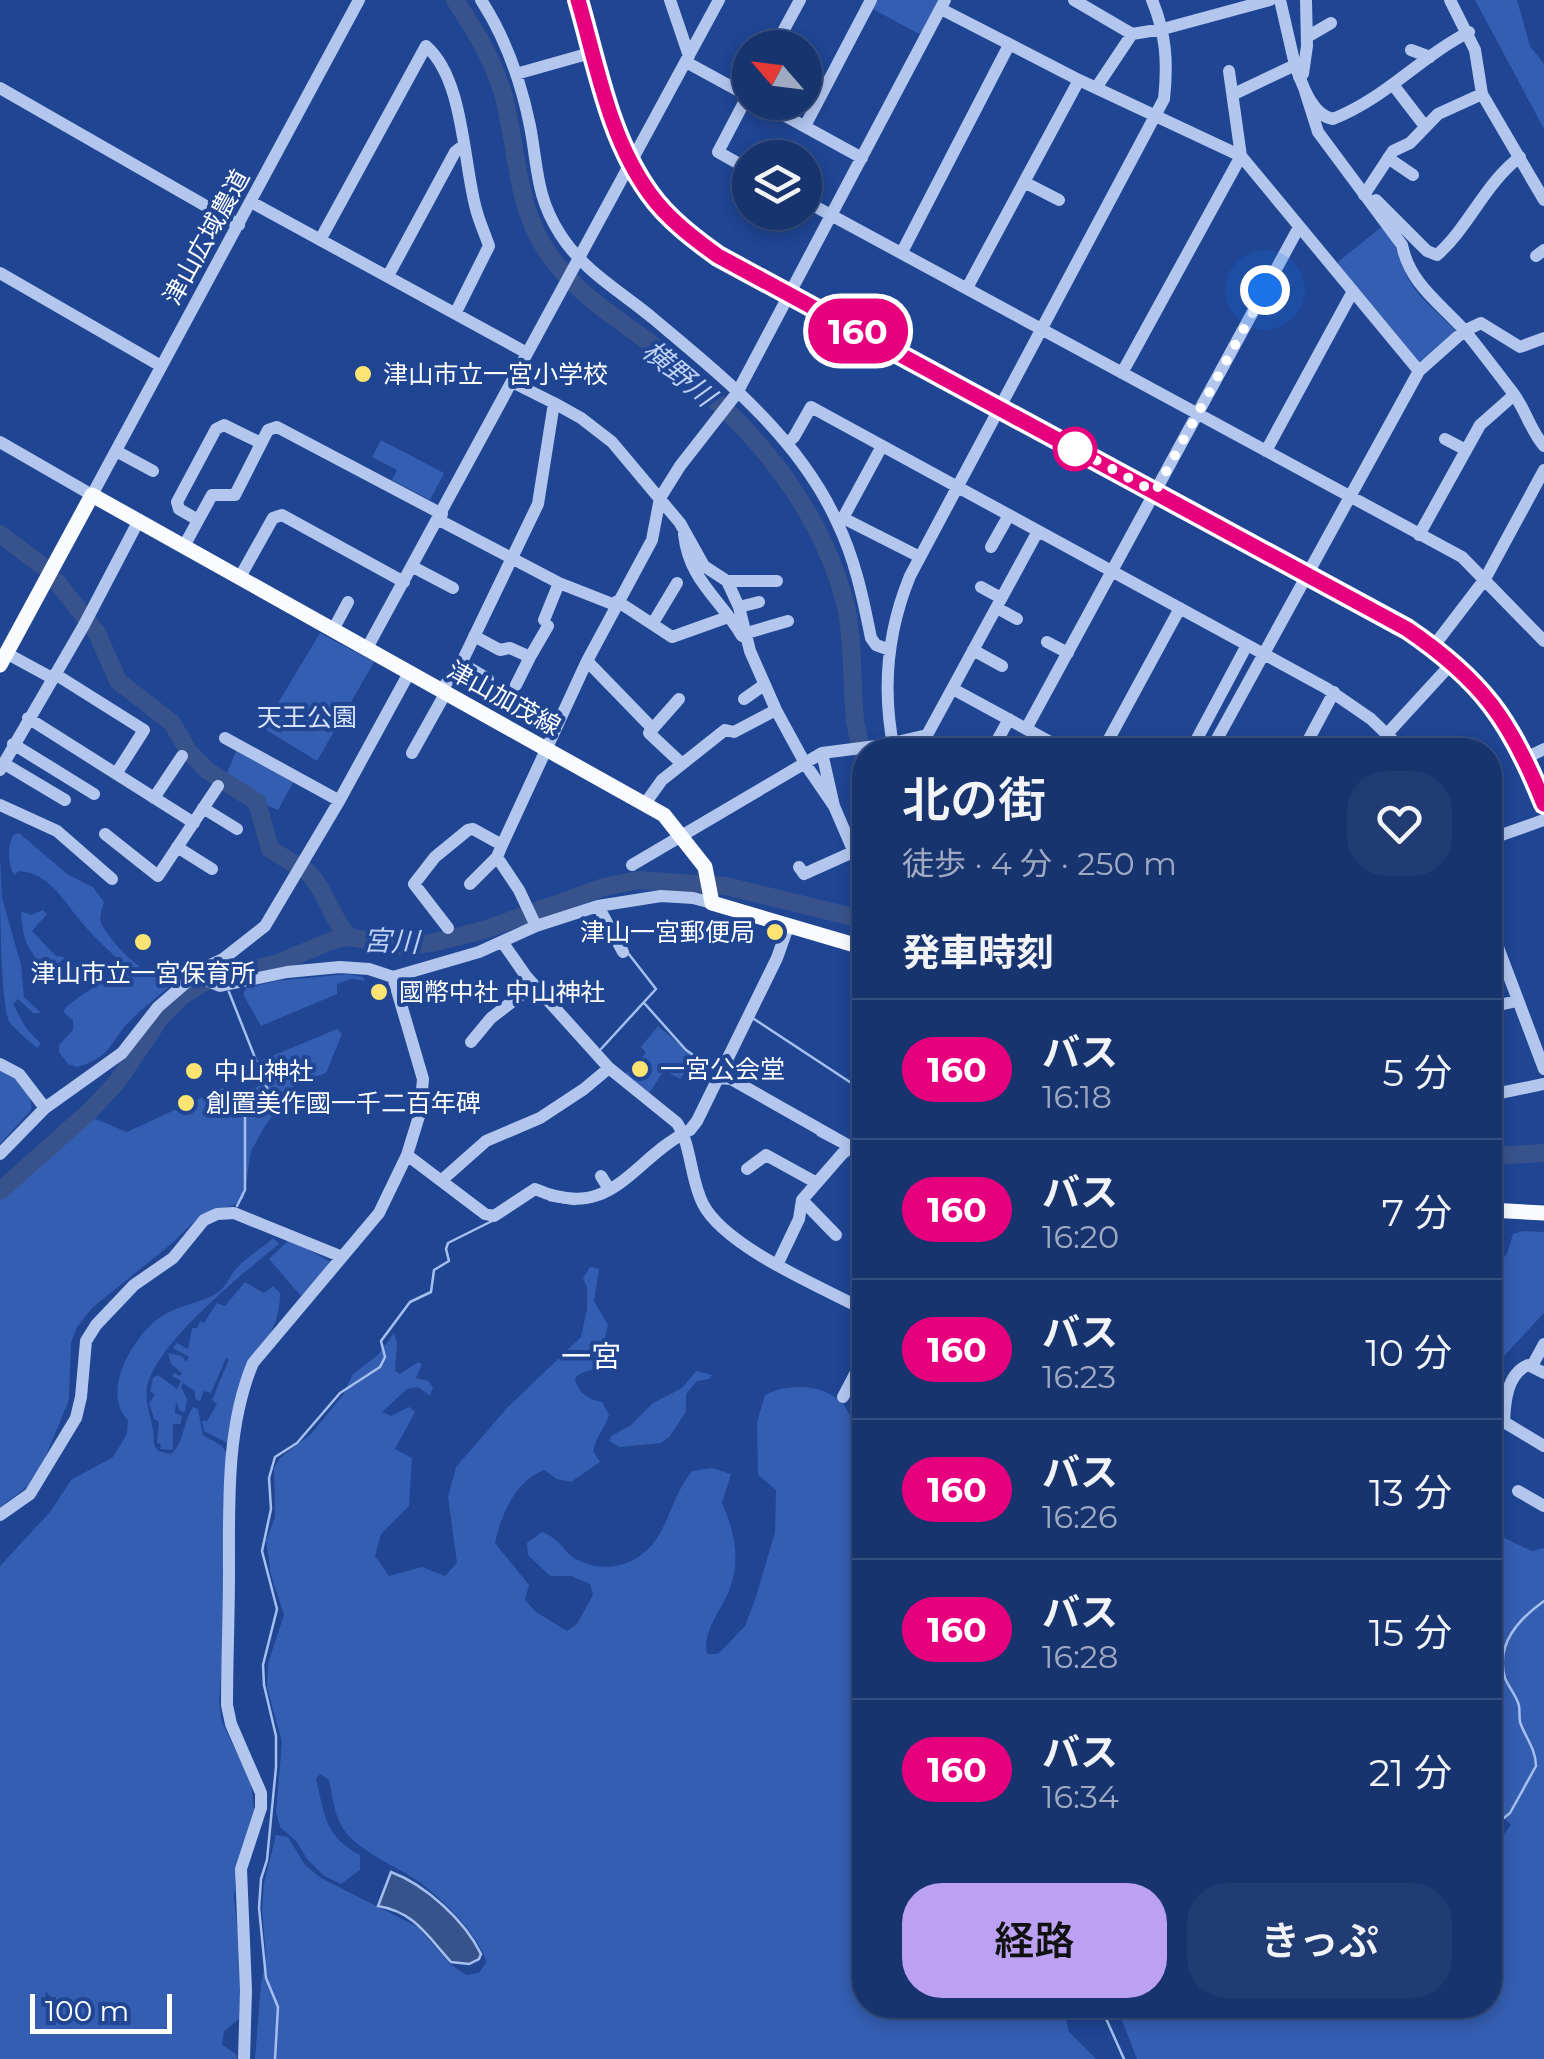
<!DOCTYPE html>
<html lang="ja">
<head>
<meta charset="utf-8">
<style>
	:root { --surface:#17346e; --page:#203c73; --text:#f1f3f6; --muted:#9eaac2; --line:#364f81; --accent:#bca0f2 }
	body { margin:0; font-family:Montserrat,"Noto Sans JP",sans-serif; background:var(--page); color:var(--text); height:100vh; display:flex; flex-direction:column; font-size:38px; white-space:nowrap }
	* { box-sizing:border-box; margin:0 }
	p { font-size:32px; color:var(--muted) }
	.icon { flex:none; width:55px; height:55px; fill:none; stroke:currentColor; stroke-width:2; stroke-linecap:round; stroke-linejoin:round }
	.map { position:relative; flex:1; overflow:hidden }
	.panel { position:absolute; left:852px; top:738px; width:650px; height:1280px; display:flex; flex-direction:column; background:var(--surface); border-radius:40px; box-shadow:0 5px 15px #0003,0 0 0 2px var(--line) }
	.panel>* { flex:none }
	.badge { padding:0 20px; border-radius:32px; font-size:35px; line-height:65px }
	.needle { width:65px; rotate:298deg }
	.controls { position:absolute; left:732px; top:30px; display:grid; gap:20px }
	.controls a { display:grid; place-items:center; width:90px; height:90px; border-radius:50%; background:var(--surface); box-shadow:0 5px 15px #0003,0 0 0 2px var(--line); font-size:50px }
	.scale { position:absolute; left:30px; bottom:25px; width:142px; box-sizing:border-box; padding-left:10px; border:5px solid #fff; border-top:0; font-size:28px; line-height:35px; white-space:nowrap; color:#fff; -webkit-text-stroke:8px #1f4593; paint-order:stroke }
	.you { position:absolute; width:50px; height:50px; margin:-25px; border:8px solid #fff; border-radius:50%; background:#1a73e8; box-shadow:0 0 0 15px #1a73e833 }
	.map>.badge { position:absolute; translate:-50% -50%; box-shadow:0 0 0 5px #fff }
	h2 { padding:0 50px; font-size:38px; line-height:90px }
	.round { display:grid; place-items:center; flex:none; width:105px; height:105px; border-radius:40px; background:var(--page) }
	.head { display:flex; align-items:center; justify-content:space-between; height:170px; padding:0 50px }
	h1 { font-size:48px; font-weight:600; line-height:75px }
	.action { display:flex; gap:20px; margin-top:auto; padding:20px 50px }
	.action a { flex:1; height:115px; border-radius:40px; background:var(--accent); color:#111; font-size:40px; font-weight:600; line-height:115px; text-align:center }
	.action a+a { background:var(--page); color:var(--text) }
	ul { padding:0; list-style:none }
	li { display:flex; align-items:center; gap:30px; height:140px; padding:0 50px; border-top:2px solid var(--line) }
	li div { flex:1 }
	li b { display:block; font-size:38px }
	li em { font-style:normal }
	li .badge { min-width:110px; font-weight:700; text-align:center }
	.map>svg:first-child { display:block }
	.green { fill:#345eb1 }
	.water { fill:#38538c; stroke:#a5bfef; stroke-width:2.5 }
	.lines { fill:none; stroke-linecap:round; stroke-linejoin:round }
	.stream { stroke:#a5bfef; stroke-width:2.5 }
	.river { stroke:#38538c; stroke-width:18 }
	.minor { stroke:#b2c6ee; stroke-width:12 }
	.major { stroke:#f9fbff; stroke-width:15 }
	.line-casing { stroke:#fff; stroke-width:22 }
	.line { stroke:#e6007e; stroke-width:15 }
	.walk { stroke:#fff; stroke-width:10; stroke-dasharray:0 18 }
	.poi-dot { fill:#fbe472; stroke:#1f4593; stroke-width:4 }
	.stop-dot { fill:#fff; stroke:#e6007e; stroke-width:5 }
	.labels { text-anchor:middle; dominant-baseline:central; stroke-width:8; stroke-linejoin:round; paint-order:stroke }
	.street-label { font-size:25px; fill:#fff; stroke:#1f4593 }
	.poi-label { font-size:25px; fill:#fff; stroke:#1f4593; text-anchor:start }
	.park-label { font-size:25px; fill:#d8e3fa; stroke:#1f4593 }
	.water-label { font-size:28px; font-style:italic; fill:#bed1f5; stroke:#1f4593 }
	.quarter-label { font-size:30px; fill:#fff; stroke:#1f4593 }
</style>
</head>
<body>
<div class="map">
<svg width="1544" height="2059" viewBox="0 0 1544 2059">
	<rect width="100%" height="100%" fill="#1f4593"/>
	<path class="green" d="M875 0H940L921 35 871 8Z
		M1475 0H1517L1530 46 1544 64V129Z
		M1380 228 1385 229C1399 248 1401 269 1414 288 1425 303 1442 316 1455 330L1451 338 1420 361 1416 362 1339 266 1338 262Z
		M381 440 444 473 430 500 392 480 397 470 372 457Z
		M320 633 374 662 317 761 263 728Z
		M237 749 294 781 278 810C259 804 244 786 227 773Z
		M19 833 67 874 93 887 104 902C102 910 98 917 102 925 112 944 141 973 162 978L175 967 187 962V970C169 989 149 1002 131 1020 110 1040 113 1057 77 1067L68 1064 59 1052V1045L73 1030V1021L63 1011C78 994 100 986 116 970L117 958C106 948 93 936 84 925 65 904 51 873 19 871L14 875C7 863 8 847 13 835Z
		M0 856 2 898 21 965 24 997 41 1013H33L18 999 13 1004 26 1028 41 1044 37 1048C28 1040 16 1031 9 1021 0 999 0 888 0 856Z
		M43 910 47 914 32 931 56 956 65 957 57 966 44 962 45 970 51 978 42 986 39 985C43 967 36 959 28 946 23 937 22 921 21 911L31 915Z
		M347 974 363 977 365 981 351 979 337 984V994L261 1026 243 994 246 988 276 981Z
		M658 1026 695 1057 680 1079 664 1070 647 1097 623 1077 646 1053 641 1047Z
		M337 1029 342 1034 326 1073 295 1084 265 1126 251 1151 244 1198 234 1205 202 1214 170 1245 92 1308 77 1327 71 1343 69 1400 44 1460 28 1486 0 1507V1194L83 1121 93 1118 127 1132 222 1088 238 1095 265 1083 260 1061Z
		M0 1069C17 1078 33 1089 31 1110L0 1144Z
		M1523 1231 1544 1232V1313L1490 1371V1263H1496L1507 1254 1513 1234Z
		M273 1238 279 1244C242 1274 168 1334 150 1377 142 1395 150 1412 153 1430 155 1439 151 1442 158 1451L171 1454C184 1443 183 1422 193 1407L198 1409 203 1435 222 1446 227 1453 223 1505V1655L219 1701 222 1722 251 1783 254 1810 236 1875 234 1899 242 1964 239 2019 224 2031 222 2045 236 2054 237 2059H0V1566L50 1512 71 1480 113 1457 127 1434 128 1420C100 1392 133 1337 159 1318 177 1305 200 1304 217 1293 227 1286 229 1277 236 1269 246 1257 262 1249 273 1238Z
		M290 1239 332 1263 301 1296 269 1259Z
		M590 1267 599 1269 594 1301 608 1325 604 1342 595 1357 610 1360 612 1363C600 1371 585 1368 575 1378 577 1392 589 1400 602 1402L609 1415C605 1429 597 1434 593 1451L600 1462 571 1482 557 1479 544 1470C515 1481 501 1515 495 1543L529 1585 525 1600 536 1612 567 1631 577 1624 593 1595 590 1584 571 1576H550L528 1555 527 1543 542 1532C564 1541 563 1553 578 1560 605 1574 637 1566 655 1541 670 1520 673 1495 692 1471L712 1468 731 1474 722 1503C734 1530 741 1559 730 1588 722 1610 702 1631 707 1654H718L745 1626 755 1600 775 1532 776 1490 758 1475 757 1422 765 1395C787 1383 824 1383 843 1404 876 1442 865 1659 865 1717L862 1719 861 1738 865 1747V2005H1063L1069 2032 1096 2059H255L261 1984 266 1956 262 1909 264 1883 276 1835 288 1837 305 1865 321 1878 418 1927 449 1963 466 1975 479 1973 486 1962C480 1934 435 1891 410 1876 389 1863 353 1848 341 1825 334 1813 332 1794 329 1780L320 1774 316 1779C325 1815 324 1836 360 1855V1870L341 1884 323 1875 307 1859 296 1841 280 1827 276 1812 282 1742 267 1688 268 1663 284 1615 271 1575 266 1541 275 1517 274 1468 280 1458 311 1434 343 1395 353 1374 378 1355 394 1333 397 1344 395 1371 400 1374 418 1362 422 1364 416 1378 428 1381 433 1387 430 1396 418 1387 407 1389 382 1412 391 1416 409 1407 415 1412 395 1449 412 1458 409 1506 381 1534 375 1556 389 1576 422 1567 445 1576 457 1563 448 1497 456 1467 507 1408 581 1337 587 1309V1287L583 1278Z
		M245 1282 264 1293 273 1286 280 1293C280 1310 275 1332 262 1343L231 1445 204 1431 202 1421H207L217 1404 212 1400 229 1359 226 1358 211 1393 204 1391 200 1401 195 1399V1391L183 1383 181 1387 187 1399 185 1412 180 1411 176 1402 175 1413 182 1416 181 1424H173V1450L160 1449 161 1444 157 1443 159 1422 154 1419 149 1403 155 1395 150 1391 153 1378 158 1375 177 1389 181 1381 172 1376 174 1373 180 1376 182 1373 171 1364 168 1353 182 1356 186 1362 189 1357 173 1348 177 1343 188 1349 192 1328H197L200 1321 204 1323 217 1303 225 1306Z
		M696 1371 712 1375 709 1379 697 1381 686 1394V1412L670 1436 661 1443 620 1447 609 1441 611 1436 631 1425 653 1403 682 1388Z
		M1490 1531 1532 1551 1544 1548V2059H1137L1116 2005H1490V1952L1494 1954 1496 1941 1490 1932V1873L1496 1869 1493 1848 1511 1825 1500 1814 1490 1819Z"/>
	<path class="water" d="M391 1872C426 1885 465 1921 481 1954L479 1959 469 1964 451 1962C428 1937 415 1912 378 1906Z"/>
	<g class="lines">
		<path class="stream" d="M229 992 267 1088 265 1092 250 1097 245 1105V1190L237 1206
			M645 1004 686 1050 715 1070
			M754 1019 865 1092
			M601 1049 656 989 628 953
			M818 1135 841 1147
			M549 1200 575 1204
			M859 1427 865 1430
			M1490 1829 1510 1813 1536 1766C1536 1749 1525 1737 1520 1722 1519 1717 1520 1711 1519 1706 1517 1696 1509 1688 1505 1678 1495 1644 1519 1619 1544 1601
			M1100 2005 1124 2059
			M275 2059 278 2007 266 1978 259 1908 261 1879 267 1860 276 1767V1736L264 1685 263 1665 277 1609 262 1551 271 1509 269 1478 275 1457 297 1443 340 1393 380 1367 385 1357 381 1341 410 1302 431 1292 434 1270 449 1261 446 1249 448 1243 494 1220"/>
		<path class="river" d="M455 0C475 30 493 59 503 94 518 148 515 206 548 253 574 292 614 316 650 343 670 359 688 377 707 393 771 448 826 524 846 607 854 643 851 683 855 720 857 735 862 750 865 765
			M0 534 41 565
			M57 582 97 633 118 681 172 723 189 752 208 771 257 802 270 849 298 866
			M304 869C326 887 330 918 349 937
			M1490 1156 1544 1153
			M0 1191 91 1110 117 1082 161 1017 182 996 208 980 275 964 336 939 349 937 401 946 431 943 484 930 604 887 638 880 726 886 865 920"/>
		<path class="minor" d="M481 0C505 37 521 82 530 126 538 168 536 197 560 234 584 272 622 292 655 320 724 378 799 438 837 522 855 559 863 598 871 638L876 645 890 650
			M670 0 689 56
			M1074 0 1132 34 1163 29 1270 0
			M1280 0 1295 65
			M1450 0 1475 50 1482 94 1544 200
			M941 9 1079 80 967 288
			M1307 37 1331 23
			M774 48 800 0
			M1411 50 1430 57
			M686 62 750 97
			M1229 71 1241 156 1419 371
			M516 74 594 52
			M1299 77 1303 74 1307 46 1306 0
			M1079 80 1241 156 1122 373
			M1394 86 1424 125
			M0 88 239 225
			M1096 88 1132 34
			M750 91 718 152 750 170
			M1305 91 1318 132 1402 245C1410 284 1439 302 1465 331 1481 351 1497 372 1513 393 1526 410 1530 430 1544 446
			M1234 94 1295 65C1302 83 1311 115 1333 119 1386 98 1420 57 1469 32
			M760 102 862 158
			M805 126 871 0
			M1388 158 1413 175
			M1024 182 1059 200
			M1364 195 1393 151 1410 143 1438 114 1482 94
			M1376 200 1427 251 1437 255C1469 227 1485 183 1520 157
			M805 201 1462 557 1544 641
			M251 202 527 353
			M320 240 426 46C464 79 463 162 476 209 479 221 485 234 489 246L456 312
			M902 252 1009 45
			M1536 256 1544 250
			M0 273 161 366
			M388 276 455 152 464 145
			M554 403 581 418 612 442 680 523 704 566 727 581 739 607 750 651 776 710 806 765 834 806
			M1445 439 1466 450
			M0 442 92 495 359 0
			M787 443 794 437 811 407 1326 688 1371 719 1403 750
			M116 451 153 471
			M1266 451 1353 291
			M843 518 920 557
			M198 520 179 509 177 502 216 429 224 425 261 443
			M439 520 559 583 615 605
			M837 521 843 518 882 446
			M684 534C689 581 720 598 742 636
			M1419 535 1480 425 1514 395
			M184 546 212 495H235L268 430 277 427 442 514
			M991 547 1009 515
			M413 567 453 588
			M240 577 273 518 282 515 404 582
			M727 581H777
			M981 587 1001 598
			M617 601 672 637 728 617
			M739 607 759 602
			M997 608 1017 619
			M544 620 559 583
			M653 623 677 583
			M333 630 348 602
			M747 633 788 621
			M474 636 500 650 510 648 530 657 516 685
			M1047 642 1068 653
			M1433 647 1485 579 1544 470
			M366 650 719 0
			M973 650 1002 666
			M6 653 52 678
			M530 657 548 626
			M587 661 653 729
			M461 663 488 679
			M55 674 144 730 116 774
			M953 689 1065 750
			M440 691 459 668 538 504 554 403 512 382
			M679 699 649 733 681 763
			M744 699 764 685
			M28 718 194 823
			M1026 729 1299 227
			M1387 734 1453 662
			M225 738 338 800
			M13 744 94 794
			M894 750C882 691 887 632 910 576L1164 99C1168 62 1166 34 1152 0
			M992 750 1009 719
			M1103 750 1180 608
			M1191 750 1247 645
			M1211 750 1419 371 1464 331 1481 323 1520 347 1544 338
			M1303 750 1334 692
			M412 753 445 694
			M822 753 834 806 865 878
			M1526 758 1544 749
			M3 763 65 800
			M0 770 84 625 139 520
			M154 798 182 756
			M0 805 57 831 112 879
			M644 805 662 780 725 730 734 732 776 710
			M203 808 237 829
			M105 834 158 876 218 786
			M1490 839 1544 820
			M177 847 212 869
			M632 865 822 753 884 745 927 735 1038 531
			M799 867 804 874 853 852
			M470 884 497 857
			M598 906 623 952
			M536 926 519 890 497 857 502 845 587 661 652 540 660 498 680 466 737 393 945 0
			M1490 926 1544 1069
			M448 928 414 884 435 857 468 830 473 829 502 845
			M503 943 526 976 609 1068 677 1123C692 1147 690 1179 703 1204 725 1247 821 1287 865 1310
			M198 977 202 969 223 959 265 926 338 803 409 673
			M1490 1007 1517 1001
			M471 1042 491 1018 534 985
			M0 1064 19 1074 45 1108
			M718 1078 731 1079 851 1147
			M1490 1095 1544 1084
			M0 1154 45 1108 122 1053 158 1007 188 981 198 977 220 986 287 972 340 967 369 969 393 977 479 952 536 926 598 906 661 896 693 898 712 903
			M407 1155 485 1214 494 1216 535 1189C613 1223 630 1160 690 1130L697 1121 777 958 788 927
			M747 1169 766 1155 815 1182
			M601 1176 609 1189
			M442 1180 486 1141 540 1118 584 1089 609 1068
			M802 1200 836 1235
			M778 1263 799 1219 802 1200 842 1154 865 1135
			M1532 1366 1544 1344
			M1544 1373 1528 1365C1507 1374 1505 1401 1504 1422L1544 1446
			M843 1397 865 1355
			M1518 1491 1544 1506
			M0 1515 30 1494 76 1418 81 1397 86 1341 96 1325 134 1285 173 1258 204 1220 217 1214 234 1213 340 1256
			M244 2059 246 1990 241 1869 261 1808V1793L231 1724 227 1705C227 1661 229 1616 229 1572 229 1504 226 1427 253 1363L379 1213 407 1155 420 1113 423 1079 393 977"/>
		<path class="major" d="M578 0C598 65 608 144 653 198 671 220 694 238 717 256L1407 629C1482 680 1511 722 1544 805
			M0 665 92 495 664 815 705 867 712 903 865 948
			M1490 1210 1544 1213"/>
	</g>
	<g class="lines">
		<defs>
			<path id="line" d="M578 0C597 65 609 138 650 194 667 218 693 238 718 256L1407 629C1482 680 1511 721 1544 804"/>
		</defs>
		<use href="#line" class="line-casing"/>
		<use href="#line" class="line"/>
		<path class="walk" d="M1075 449 1062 442 1155 492 1265 290"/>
	</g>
	<g class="poi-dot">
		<circle cx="363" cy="374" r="10"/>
		<circle cx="775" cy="932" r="10"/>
		<circle cx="143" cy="942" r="10"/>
		<circle cx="379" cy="992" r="10"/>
		<circle cx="640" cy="1069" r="10"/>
		<circle cx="194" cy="1071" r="10"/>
		<circle cx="186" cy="1103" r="10"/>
	</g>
	<circle class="stop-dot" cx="1075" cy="449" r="20"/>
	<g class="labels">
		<g class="street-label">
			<text transform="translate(206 237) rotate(-61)">津山広域農道</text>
			<text transform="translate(504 698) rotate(29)">津山加茂線</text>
		</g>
		<g class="poi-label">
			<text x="383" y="374">津山市立一宮小学校</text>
			<text x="755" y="932" text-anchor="end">津山一宮郵便局</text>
			<text x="143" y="973" text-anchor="middle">津山市立一宮保育所</text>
			<text x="399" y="992">國幣中社 中山神社</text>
			<text x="660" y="1069">一宮公会堂</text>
			<text x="214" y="1071">中山神社</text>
			<text x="206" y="1103">創置美作國一千二百年碑</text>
		</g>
		<g class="park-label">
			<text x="307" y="717">天王公園</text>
		</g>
		<g class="water-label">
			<text transform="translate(679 373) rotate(40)">横野川</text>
			<text transform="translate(391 941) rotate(2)">宮川</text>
		</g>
		<g class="quarter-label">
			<text x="591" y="1356">一宮</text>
		</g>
	</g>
</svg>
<div class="controls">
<a><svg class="needle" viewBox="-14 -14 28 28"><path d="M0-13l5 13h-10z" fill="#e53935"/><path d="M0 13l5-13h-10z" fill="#9eaac2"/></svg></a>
<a><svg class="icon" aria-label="layers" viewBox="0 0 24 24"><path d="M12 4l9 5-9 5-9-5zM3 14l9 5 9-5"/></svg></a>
</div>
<div class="scale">100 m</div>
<div class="you" style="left:1265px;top:290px"></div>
<b class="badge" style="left:858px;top:331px;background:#e6007e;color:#fff">160</b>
<section class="panel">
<div class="head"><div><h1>北の街</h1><p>徒歩 · 4 分 · 250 m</p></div><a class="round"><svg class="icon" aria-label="heart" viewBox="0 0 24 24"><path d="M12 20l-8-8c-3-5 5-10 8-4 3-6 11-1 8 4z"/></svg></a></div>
<h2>発車時刻</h2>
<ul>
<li><span class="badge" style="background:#e6007e;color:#fff">160</span><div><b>バス</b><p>16:18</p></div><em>5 分</em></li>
<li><span class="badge" style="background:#e6007e;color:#fff">160</span><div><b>バス</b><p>16:20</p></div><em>7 分</em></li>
<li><span class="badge" style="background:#e6007e;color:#fff">160</span><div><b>バス</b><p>16:23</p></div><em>10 分</em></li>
<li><span class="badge" style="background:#e6007e;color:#fff">160</span><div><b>バス</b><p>16:26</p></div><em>13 分</em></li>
<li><span class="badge" style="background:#e6007e;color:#fff">160</span><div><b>バス</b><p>16:28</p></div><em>15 分</em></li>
<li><span class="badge" style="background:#e6007e;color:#fff">160</span><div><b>バス</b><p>16:34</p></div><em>21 分</em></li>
</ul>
<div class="action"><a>経路</a><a>きっぷ</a></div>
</section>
</div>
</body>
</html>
